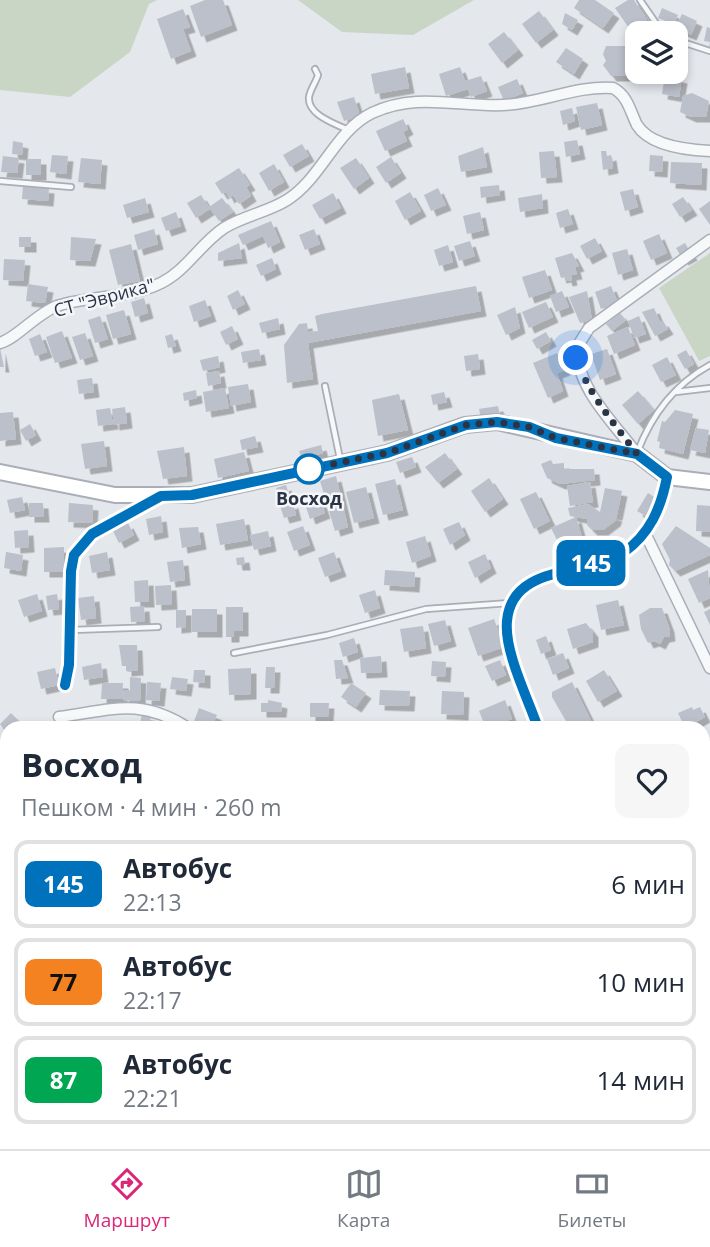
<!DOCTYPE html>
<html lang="ru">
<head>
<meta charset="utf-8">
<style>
	:root { --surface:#fff; --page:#f6f6f7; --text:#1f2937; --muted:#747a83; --line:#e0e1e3; --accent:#db2777 }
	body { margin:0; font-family:"Open Sans",sans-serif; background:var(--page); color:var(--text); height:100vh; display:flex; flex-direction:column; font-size:26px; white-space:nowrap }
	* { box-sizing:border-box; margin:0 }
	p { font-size:23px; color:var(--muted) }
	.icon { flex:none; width:38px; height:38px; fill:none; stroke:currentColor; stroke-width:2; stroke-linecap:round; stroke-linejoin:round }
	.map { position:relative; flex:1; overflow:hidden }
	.side { position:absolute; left:0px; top:721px; width:710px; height:429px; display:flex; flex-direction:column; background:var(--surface); border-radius:21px 21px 0 0; box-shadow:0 4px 10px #0003 }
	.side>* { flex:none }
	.badge { padding:0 14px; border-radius:10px; font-size:24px; line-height:46px }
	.tools { position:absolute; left:625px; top:21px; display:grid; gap:14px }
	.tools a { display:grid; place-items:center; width:63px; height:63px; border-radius:14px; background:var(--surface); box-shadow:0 4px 10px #0003; font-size:35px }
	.you { position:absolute; width:35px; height:35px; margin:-18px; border:5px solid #fff; border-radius:50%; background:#1a73e8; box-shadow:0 0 0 10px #1a73e833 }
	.map>.badge { position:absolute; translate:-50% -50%; box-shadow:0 0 0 4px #fff }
	.round { display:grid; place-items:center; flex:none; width:74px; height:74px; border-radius:14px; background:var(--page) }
	.headline { display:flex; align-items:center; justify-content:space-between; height:119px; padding:0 21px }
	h1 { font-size:33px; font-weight:700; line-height:52px }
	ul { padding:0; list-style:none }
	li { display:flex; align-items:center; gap:21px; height:88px; margin:0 14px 10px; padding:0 7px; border:4px solid var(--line); border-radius:14px }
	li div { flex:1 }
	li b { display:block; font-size:26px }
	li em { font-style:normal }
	li .badge { min-width:77px; font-weight:700; text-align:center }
	.tabs { display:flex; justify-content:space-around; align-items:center; height:98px; border-top:2px solid var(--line); background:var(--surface); font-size:19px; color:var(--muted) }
	.tabs a { display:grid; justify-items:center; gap:4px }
	.tabs .active { color:var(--accent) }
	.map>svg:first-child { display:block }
	.green { fill:#c9d6c5 }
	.building { fill:#bbc0ca; filter:url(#shadow) }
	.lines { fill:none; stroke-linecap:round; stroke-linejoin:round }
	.lane-casing { stroke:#a9aeb7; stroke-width:8 }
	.street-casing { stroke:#a9aeb7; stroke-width:13 }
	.secondary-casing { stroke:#a9aeb7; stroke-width:18 }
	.lane { stroke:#f7f8fa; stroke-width:4.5 }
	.street { stroke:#f7f8fa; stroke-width:10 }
	.secondary { stroke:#fff; stroke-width:14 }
	.line-casing { stroke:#fff; stroke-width:16 }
	.line { stroke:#0072bc; stroke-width:10 }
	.walk { stroke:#2b3445; stroke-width:7; stroke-dasharray:0 12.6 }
	.stop-dot { fill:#fff; stroke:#0072bc; stroke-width:3.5 }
	.labels { text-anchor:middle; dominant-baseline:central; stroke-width:5; stroke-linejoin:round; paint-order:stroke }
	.street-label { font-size:18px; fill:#2b3445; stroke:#f4f6f9 }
	.stop-label { font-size:18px; font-weight:bold; fill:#2b3445; stroke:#f4f6f9 }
</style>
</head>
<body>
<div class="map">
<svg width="710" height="1149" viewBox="0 0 710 1149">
	<defs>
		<filter id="shadow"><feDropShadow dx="5.5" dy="5.5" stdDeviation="0" flood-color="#0004"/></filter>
	</defs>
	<rect width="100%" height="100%" fill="#e4e7ec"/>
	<path class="green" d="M0 0H157L149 4 130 52 70 97 0 90Z
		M298 0H474L413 35 342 32Z
		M710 253V356L699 361 659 288Z
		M259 1143H377L378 1145 518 1143 535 1149H259Z"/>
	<path class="building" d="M205 0H223L232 25 201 37 190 6Z
		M579 0H595L614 13 603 28 574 8Z
		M628 0H634L647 20 631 31 615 8Z
		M662 8 678 15 674 24 658 18Z
		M183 9 190 27 183 29 191 51 171 59 157 19Z
		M539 11 553 30 536 43 522 24Z
		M565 13 578 20 572 30 562 24Z
		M682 14 697 21 691 35 675 28Z
		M707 27 710 28V42L704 41Z
		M504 32 518 50 502 63 488 44Z
		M606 46H637V72H645V76H611L603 65 606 61 603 54Z
		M566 48 583 59 574 74 556 62Z
		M405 67 409 88 375 94 371 74Z
		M460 67 465 81 481 76 487 91 471 97 468 89 446 96 439 74Z
		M665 75 682 78 679 97 662 94Z
		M517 79 523 93 504 101 498 87Z
		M692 93 709 101 706 117H691L680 112 683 96Z
		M354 97 360 116 344 121 337 102Z
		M597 103 602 125 581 130 576 107Z
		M572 108 575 121 563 125 560 111Z
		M403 119 408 129 403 132 407 141 385 151 376 131Z
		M577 140 580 154 566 157 564 142Z
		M13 141 23 143 22 155 12 154Z
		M302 144 309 156 290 167 283 155Z
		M483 147 487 167 461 172 458 156Z
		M554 151 557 177 541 178 539 152Z
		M601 151H606L607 156 611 155 613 168 603 170Z
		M52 155 68 156 66 174 50 172Z
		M650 155 663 156 662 172 649 171Z
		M3 156 19 158 17 173 1 172Z
		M391 157 401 173 386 183 376 167Z
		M81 158 102 160 100 184 78 182Z
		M356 158 369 178 354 189 340 168Z
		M26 159H41V175H26Z
		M671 162 702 163 701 185 670 183Z
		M274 164 284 182 269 191 259 173Z
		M239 168 250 185 246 187 251 196 239 204 233 195 229 198 226 192 222 194 215 183Z
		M499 185 500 195 481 198 480 187Z
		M23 186 49 188 48 201 22 199Z
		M438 188 446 205 431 211 424 195Z
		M633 189 638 207 625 211 620 192Z
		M410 192 421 211 405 220 395 201Z
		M333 193 341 208 320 219 312 205Z
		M542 194 543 208 520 212 518 198Z
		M201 195 210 209 196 218 187 203Z
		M683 197 692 210 680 217 672 204Z
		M145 198 149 212 127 218 123 205Z
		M222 198 233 212 219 221 209 207Z
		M710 201V225L699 209Z
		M568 209 573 224 560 228 556 213Z
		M176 212 181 226 166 231 161 218Z
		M480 212 484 230 467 234 463 216Z
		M271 221 280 242 268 248 263 236 243 245 238 235Z
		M154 229 158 244 138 250 134 235Z
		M314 229 320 244 305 250 299 235Z
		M659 234 667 253 651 260 643 241Z
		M19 237H31V247H19Z
		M71 237 96 239 90 261 70 260Z
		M595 238 602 251 587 259 580 246Z
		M470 241 475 256 459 261 454 246Z
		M239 243 242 258 218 261V253Z
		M685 243 692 255 683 260 676 248Z
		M131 244 140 281 118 285 109 250Z
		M448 245 453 262 439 266 434 250Z
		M627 249 633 270 618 275 612 253Z
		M572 253 579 266 575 267 577 274 571 275 572 280 567 281 566 277 561 278 555 258Z
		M272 258 276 269 261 276 256 265Z
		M4 259 25 260 23 281 3 280Z
		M545 270 552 290 529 298 522 277Z
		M28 284 48 287 45 303 26 301Z
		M476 286 481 311 308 343 313 379 287 383 284 345 299 324 307 323 308 332 318 331 315 316 322 314Z
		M611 286 618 303 601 309 595 292Z
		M238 290 245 304 233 310 227 296Z
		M562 291 569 307 556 312 550 296Z
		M587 291 592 320 580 323 569 297Z
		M144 298 148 313 135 317 131 302Z
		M205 300 211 316 194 322 189 306Z
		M546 302 553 317 529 328 522 312Z
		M515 307 520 328 506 335 497 315Z
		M654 308 660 322 663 321 668 329 655 336 642 312Z
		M124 310 131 334 113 339 106 315Z
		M620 313 626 320 612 331 606 324Z
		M100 316 108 339 95 343 88 320Z
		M639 316 646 334 634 338 628 321Z
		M278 318 280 329 262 333 259 323Z
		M232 326 238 339 226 345 220 332Z
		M628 327 635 345 614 354 607 336Z
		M62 331 72 358 55 363 46 337Z
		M546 332 551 341 537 349 532 340Z
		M85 333 93 356 80 360 72 337Z
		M40 334 47 352 35 356 29 339Z
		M172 334 176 346 168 348 165 336Z
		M0 348 4 367H0Z
		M259 349 261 360 243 363 241 352Z
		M607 349 616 374 600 380 591 354Z
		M686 350 694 364 685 369 677 355Z
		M557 353 565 370 557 373 563 391 548 398 533 363Z
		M478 354 480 369 466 371 464 356Z
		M218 356 220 367 203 371 200 360Z
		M667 357 676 375 661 382 652 365Z
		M219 371 221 383 208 386 206 373Z
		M92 378 94 392 79 394 77 380Z
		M248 384 251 402 231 406 228 387Z
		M225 388 229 408 206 412 203 392Z
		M196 390 197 398 184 401 183 393Z
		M638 391 654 410 638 424 622 405Z
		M444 392 447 402 433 405 431 395Z
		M399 394 408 430 378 436 372 400Z
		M498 406 500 416 481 420 479 409Z
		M125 407 127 423 114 425 112 409Z
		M110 408 113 424 98 426 96 410Z
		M675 410 693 414 683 454 659 448 660 442 657 441 662 421 665 422Z
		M13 412 16 439 0 441V413Z
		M30 424 36 435 26 441 20 430Z
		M696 428 709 430 705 453 690 450Z
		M255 436 258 447 242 450 240 440Z
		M104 441 107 466 85 469 81 444Z
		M321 445 323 453 302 459 299 451Z
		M184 447 187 476 163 479 157 451Z
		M244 452 249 471 218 478 214 459Z
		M445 453 457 469 438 483 425 467Z
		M412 457 416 467 400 473 396 462Z
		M551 460 553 464 564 463V469H594L595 480 560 484 547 478 541 464Z
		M336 476 348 527 335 531 320 481Z
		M489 478 503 499 485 512 471 491Z
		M395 479 403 510 383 515 375 484Z
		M590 482 593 502 570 506 567 486Z
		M286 485 289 495 279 498 276 488Z
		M366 487 374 518 354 523 346 492Z
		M605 488 622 491 617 515 608 514 617 516 615 521 603 530H592L587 525V519L570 516 568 508 588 504 600 512Z
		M536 492 550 521 534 529 520 499Z
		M648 493 659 500 649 518 637 511Z
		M319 496 325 513 310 519 304 501Z
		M22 497 25 510 10 513 7 500Z
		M29 503H43L44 517H29Z
		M69 503 93 505 92 523 68 522Z
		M293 503 296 515 284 518 280 506Z
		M697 505 710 506V532L696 531Z
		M161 516 163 532 149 535 146 519Z
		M576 517 583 541 576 543 577 546 561 548 551 528Z
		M244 519 248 540 220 545 216 524Z
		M459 522 465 535 450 545 443 529Z
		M128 523 134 535 119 543 113 531Z
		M303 526 310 545 294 551 287 532Z
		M676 526 710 548V555L675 571 669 565 670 560 662 544Z
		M198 527 201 544 182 548 179 528Z
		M28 530 29 547 15 548 14 531Z
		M268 531 271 546 254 550 250 535Z
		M425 536 431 556 412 563 406 542Z
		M64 547V572H44V548Z
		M6 552 23 555 21 571 4 568Z
		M107 552 110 570 92 573 89 556Z
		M334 552 341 571 325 577 318 558Z
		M485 554 491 568 475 578 468 562Z
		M244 557 245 565H237L236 558Z
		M183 560 185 580 170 582 167 562Z
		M385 570 415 572 414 587 384 585Z
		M708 570 710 598 699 603 688 579Z
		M148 580 149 602H135L134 581Z
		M171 585 172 604 156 605 155 586Z
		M375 590 380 608 365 613 359 595Z
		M37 594 42 611 24 617 18 600Z
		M57 594 59 609 48 610 46 596Z
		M94 596 96 618 81 620 78 598Z
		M618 600 624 625 601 630 596 605Z
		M144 606 145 621 131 622 130 607Z
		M226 607H243V631H234V637H226Z
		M650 608H662L669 627 670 636 664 637 660 644 654 641 648 643 641 629 639 615Z
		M192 609H217V632H192Z
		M710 609V625L704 612Z
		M176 610H186V627L176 628Z
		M494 619 504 647 478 656 468 628Z
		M445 620 451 641 434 646 428 624Z
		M586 623 593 632V642L573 649 567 629Z
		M423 626 426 648 404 652 400 629Z
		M546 636 551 650 541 654 536 640Z
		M354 638 358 652 343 657 339 643Z
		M119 645H137L138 670 126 671V666H122Z
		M563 653 569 668 553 675 547 659Z
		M381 656 382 672 361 673 360 658Z
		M334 660H342L348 678 336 679Z
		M500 660 506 675 492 681 485 666Z
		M432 661 446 662 445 677 431 676Z
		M101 663 103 677 84 680 82 667Z
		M266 667H275L274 688H265Z
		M55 668 59 685 41 689 37 672Z
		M251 668V694L229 695 228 669Z
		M194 670H205V683L193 682Z
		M604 670 617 691 598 702 586 681Z
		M130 677 141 678 140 701 123 700 124 690H130Z
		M172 677 188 679 186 691 170 689Z
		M147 682 161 683 159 701 146 700Z
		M572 682 594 727 592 728H570L552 697V692Z
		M102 683H123L122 699H101Z
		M351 683 366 693 356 707 341 697Z
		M380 690 410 691 409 706 379 705Z
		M442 691 464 692 463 715 441 714Z
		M268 700 282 703 281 712H261V703H268Z
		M505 700 512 719 486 728 479 711Z
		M310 703H329L328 717H310Z
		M692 707 693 710 700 707 705 717 685 728 678 713Z
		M199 708 217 715 211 728 193 724Z
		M11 713 22 724 18 728H7V734L0 724Z
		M142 714 151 716 148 728H139Z
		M86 724V728H65V726Z
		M708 799 710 826 705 828 704 801Z
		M7 865V890L2 893 0 869Z
		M710 895V921L709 922 704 897Z
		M704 971H706L707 994H704Z
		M710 1037V1055L707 1056 706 1038Z
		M533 1143H556L557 1149H534Z
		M684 1143H710V1149H683Z"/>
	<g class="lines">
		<defs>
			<path id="lane" d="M640 0 658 26 666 33
				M676 40 710 51
				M315 69 318 75C316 82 310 90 309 97 307 115 336 124 348 130
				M0 181 71 187
				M325 386 340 459
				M676 392 710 388
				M637 453C651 416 675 384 710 365
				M72 630 158 627
				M234 653 327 635 426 609 510 603"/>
			<path id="street" d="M0 343C17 338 36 314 57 306 90 295 129 299 161 283 187 270 200 244 224 228 243 216 268 212 287 200 322 178 335 131 372 113 417 92 457 107 503 105 539 104 577 85 613 88 628 96 630 111 637 125 650 146 688 150 710 151
				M637 454C615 424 575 387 577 347L589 328 710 240
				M645 533 710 668
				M65 685 69 665 71 571 74 555 92 534 161 496
				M59 717C111 710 140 697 188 728
				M538 728C528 698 504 652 507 621 512 562 591 576 623 553 650 534 661 508 667 477
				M704 877 710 875
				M704 947 710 946
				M0 968 7 965
				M704 1070 710 1072"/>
			<path id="secondary" d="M0 472 115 495H192L387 453 465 425 497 422 637 454 667 477 710 482"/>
		</defs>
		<use href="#lane" class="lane-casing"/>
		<use href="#street" class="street-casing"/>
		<use href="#secondary" class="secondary-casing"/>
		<use href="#lane" class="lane"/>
		<use href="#street" class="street"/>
		<use href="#secondary" class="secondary"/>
	</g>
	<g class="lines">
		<defs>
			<path id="line" d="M65 685 69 665 71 571 74 555 92 534 161 496 192 495 387 453 466 425 497 422 529 427 556 438 637 454 667 477C661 508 650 534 623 553 589 577 512 562 507 621 504 652 528 698 538 728"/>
		</defs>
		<use href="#line" class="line-casing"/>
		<use href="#line" class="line"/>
		<path class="walk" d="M309 469 387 453 466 425 497 422 529 427 556 438 637 454C614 423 589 395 576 358"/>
	</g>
	<circle class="stop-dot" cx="309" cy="469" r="14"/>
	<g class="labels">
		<g class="street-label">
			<text transform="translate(104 297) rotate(-15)">СТ "Эврика"</text>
		</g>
		<g class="stop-label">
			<text x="309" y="498">Восход</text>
		</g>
	</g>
</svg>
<div class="tools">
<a><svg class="icon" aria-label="layers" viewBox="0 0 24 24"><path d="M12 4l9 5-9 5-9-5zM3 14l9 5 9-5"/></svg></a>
</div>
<div class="you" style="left:576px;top:358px"></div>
<b class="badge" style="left:591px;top:563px;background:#0072bc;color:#fff">145</b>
<section class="side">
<div class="headline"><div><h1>Восход</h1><p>Пешком · 4 мин · 260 m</p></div><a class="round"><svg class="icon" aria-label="heart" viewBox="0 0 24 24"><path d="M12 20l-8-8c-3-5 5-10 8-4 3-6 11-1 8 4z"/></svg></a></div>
<ul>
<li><span class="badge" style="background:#0072bc;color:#fff">145</span><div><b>Автобус</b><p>22:13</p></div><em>6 мин</em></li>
<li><span class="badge" style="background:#f58220;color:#111">77</span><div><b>Автобус</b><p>22:17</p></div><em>10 мин</em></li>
<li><span class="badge" style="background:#00a651;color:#fff">87</span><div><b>Автобус</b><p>22:21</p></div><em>14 мин</em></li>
</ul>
</section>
</div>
<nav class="tabs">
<a class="active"><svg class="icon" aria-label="directions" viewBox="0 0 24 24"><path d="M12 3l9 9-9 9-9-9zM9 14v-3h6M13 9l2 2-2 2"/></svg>Маршрут</a>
<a><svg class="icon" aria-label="map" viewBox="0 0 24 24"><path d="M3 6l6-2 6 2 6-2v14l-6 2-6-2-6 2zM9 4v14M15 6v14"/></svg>Карта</a>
<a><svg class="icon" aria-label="tickets" viewBox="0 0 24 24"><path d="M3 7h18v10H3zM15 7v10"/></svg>Билеты</a>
</nav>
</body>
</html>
